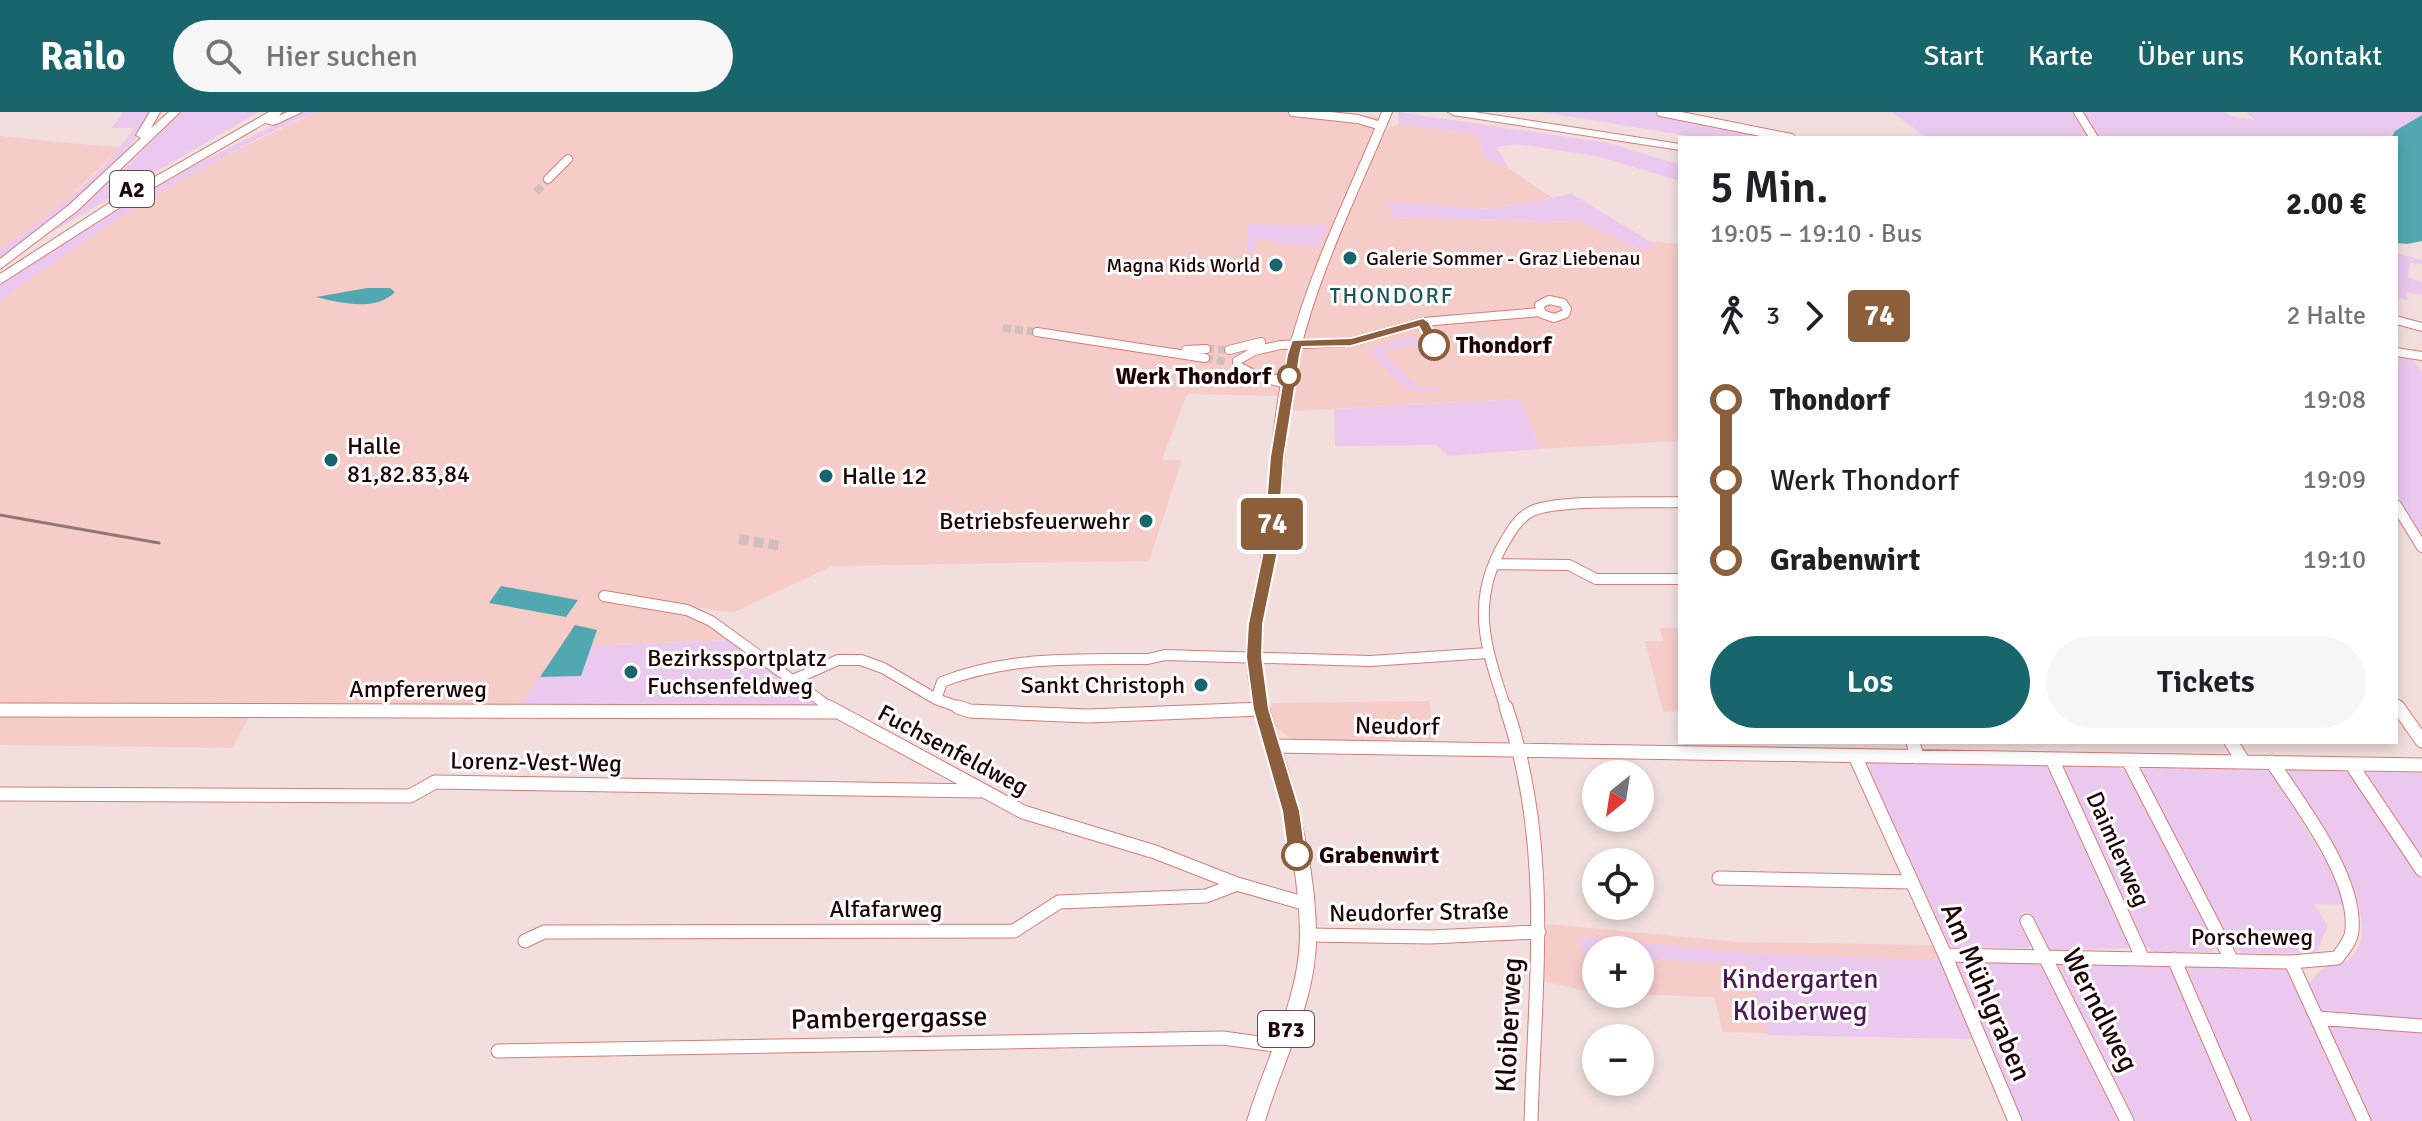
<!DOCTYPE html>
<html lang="de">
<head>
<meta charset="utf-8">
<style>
	:root { --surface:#fff; --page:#f6f6f6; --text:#202124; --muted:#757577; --accent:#18666c }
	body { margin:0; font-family:Signika,sans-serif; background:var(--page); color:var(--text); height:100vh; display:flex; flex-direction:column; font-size:30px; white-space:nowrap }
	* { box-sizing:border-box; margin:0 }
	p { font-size:26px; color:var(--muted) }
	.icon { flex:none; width:44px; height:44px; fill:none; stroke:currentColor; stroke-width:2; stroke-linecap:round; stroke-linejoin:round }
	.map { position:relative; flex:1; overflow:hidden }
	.details { position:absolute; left:1678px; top:24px; width:720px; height:608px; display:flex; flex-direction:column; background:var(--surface); border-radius:0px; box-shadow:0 4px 12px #0003 }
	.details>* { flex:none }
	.badge { padding:0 16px; border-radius:6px; font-size:28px; line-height:52px }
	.needle { width:52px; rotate:210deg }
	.tools { position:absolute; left:1582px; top:648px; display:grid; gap:16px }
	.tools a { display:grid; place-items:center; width:72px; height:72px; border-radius:50%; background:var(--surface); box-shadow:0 4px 12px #0003; font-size:40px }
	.map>.badge { position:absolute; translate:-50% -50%; box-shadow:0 0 0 4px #fff }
	.legs { display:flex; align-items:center; gap:12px; height:88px; padding:0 32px; font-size:26px }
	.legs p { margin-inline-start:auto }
	.overview { display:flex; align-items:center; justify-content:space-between; height:136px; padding:0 32px }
	h1 { font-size:44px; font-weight:600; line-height:60px }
	.action { display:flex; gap:16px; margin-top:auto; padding:16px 32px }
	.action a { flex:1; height:92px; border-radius:48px; background:var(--accent); color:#fff; font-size:32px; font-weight:600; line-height:92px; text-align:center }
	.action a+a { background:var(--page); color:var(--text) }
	ul { padding:0 32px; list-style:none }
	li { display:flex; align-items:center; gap:28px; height:80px; font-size:30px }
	li i { display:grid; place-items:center; width:12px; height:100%; margin:0 10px; background:currentColor }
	li i::after { content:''; width:20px; height:20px; margin:-10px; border:6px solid; border-radius:50%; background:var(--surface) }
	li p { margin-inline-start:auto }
	li:first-child i { background:linear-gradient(#0000 50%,currentColor 0) }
	li:last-child i { background:linear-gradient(currentColor 50%,#0000 0) }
	header { display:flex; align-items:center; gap:48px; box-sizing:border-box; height:112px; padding:0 40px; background:var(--accent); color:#fff }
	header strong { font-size:38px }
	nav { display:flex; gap:44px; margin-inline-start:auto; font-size:28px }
	.search { width:560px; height:72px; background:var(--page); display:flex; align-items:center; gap:20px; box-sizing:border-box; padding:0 28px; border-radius:44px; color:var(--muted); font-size:30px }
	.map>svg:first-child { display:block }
	.built { fill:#f6ccc9 }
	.green { fill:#ebc8ee }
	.water { fill:#52a8b0 }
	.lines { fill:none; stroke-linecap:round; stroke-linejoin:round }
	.minor-tunnel-far1 { stroke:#d2bebc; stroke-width:8; stroke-dasharray:8 4; stroke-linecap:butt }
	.minor-tunnel { stroke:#d2bebc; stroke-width:10; stroke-dasharray:10 5; stroke-linecap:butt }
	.minor-far2-casing { stroke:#d37d78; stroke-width:10 }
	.minor-far1-casing { stroke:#d37d78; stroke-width:12 }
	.minor-casing { stroke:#d37d78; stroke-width:15 }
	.major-casing { stroke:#d37d78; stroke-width:2 }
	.highway-casing { stroke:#d37d78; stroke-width:2 }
	.minor-far2 { stroke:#fff; stroke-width:8 }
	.minor-far1 { stroke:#fff; stroke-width:10 }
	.minor { stroke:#fff; stroke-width:13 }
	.major { fill:#fff; fill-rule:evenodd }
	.highway { fill:#fff; fill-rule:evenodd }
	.rail { stroke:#8e7776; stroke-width:3 }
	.line-1 { fill:#8b5e3c; stroke:#fff; stroke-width:2 }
	.poi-dot { fill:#18666c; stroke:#fff; stroke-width:3 }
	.stop-1-dot { fill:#fff; stroke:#8b5e3c; stroke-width:4 }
	.labels { text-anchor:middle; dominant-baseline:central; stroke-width:6; stroke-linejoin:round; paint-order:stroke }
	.far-poi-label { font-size:20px; fill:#1f0203; stroke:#fff; text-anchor:start }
	.shield { fill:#fff; stroke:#624e4f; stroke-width:2 }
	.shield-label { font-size:22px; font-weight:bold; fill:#1f0203 }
	.far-neighbourhood-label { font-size:22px; letter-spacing:2px; fill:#1b565c; stroke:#fff }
	.stop-label { font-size:24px; font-weight:bold; fill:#1f0203; stroke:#fff; text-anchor:start }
	.poi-label { font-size:24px; fill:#1f0203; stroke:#fff; text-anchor:start }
	.street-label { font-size:24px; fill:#1f0203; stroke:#fff }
	.near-park-label { font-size:28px; fill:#4e1954; stroke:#fff }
	.near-street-label { font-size:28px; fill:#1f0203; stroke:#fff }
</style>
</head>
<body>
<header>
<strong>Railo</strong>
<div class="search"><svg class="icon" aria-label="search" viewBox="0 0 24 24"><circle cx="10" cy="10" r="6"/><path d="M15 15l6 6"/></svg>Hier suchen</div>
<nav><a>Start</a><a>Karte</a><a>Über uns</a><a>Kontakt</a></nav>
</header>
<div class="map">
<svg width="2422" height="1009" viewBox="0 0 2422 1009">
	<rect width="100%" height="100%" fill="#f2dfdd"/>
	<path class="built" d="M315 0H1337L1380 5 1344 86 1356 87 1387 16 1399 12 1477 22 1483 45 1509 56 1552 86 1490 97 1387 91 1394 105 1583 110 1640 138 1653 136 1649 129 1680 132V329L1540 337 1519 287 1295 299 1278 291 1277 284 1187 282 1162 348H1182L1149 449 832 454 732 501 688 494 730 528 591 534 597 518 575 514 520 595 0 594V189L73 134 188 62Z
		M0 24 57 30 121 35 61 94 0 138Z
		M1659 516H1680V599L1663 600 1645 529H1663Z
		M1429 589 1434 629 1293 628 1275 615 1268 600 1273 591Z
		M0 601 250 604 232 636 0 633Z
		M1547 812 1738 830 1933 833 1974 927 1723 920 1714 885 1625 882H1640V838H1596V881L1542 869Z"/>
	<path class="green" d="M123 0H152C121 62 54 107 0 148V138C49 103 100 67 134 16H112Z
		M180 0H259L41 126 119 62Z
		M305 0H315C201 50 99 115 0 189V173C98 107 197 46 305 0Z
		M1398 0 1609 31 1680 53V69L1597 44 1516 32 1496 35 1509 56 1483 45 1477 22 1399 12Z
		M1541 0H1670L1804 26H1701Z
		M1891 0H2225L2231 4 2255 8 2246 0H2422V3L2395 19 2391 26H1928Z
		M1572 82 1649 129 1654 136 1640 138 1583 110 1394 105 1386 90 1490 97Z
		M1248 112 1328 114 1318 135 1281 131 1257 125 1254 142H1247Z
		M2396 141 2422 148V152L2410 151 2408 165 2422 170V183L2407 180 2408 188 2396 186Z
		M1409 224 1419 227 1421 233 1388 236 1383 243 1419 276 1439 274 1437 277C1407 289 1388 258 1369 238Z
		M2396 243 2412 245 2422 260V425L2396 380Z
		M1520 287 1540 337 1449 344 1436 333 1335 334 1334 297Z
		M730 528 821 596 520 595 540 565 581 564 591 534Z
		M1872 651 2044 653 2053 660 2132 833 2129 836 2049 838 2028 800 2021 801 2033 830 2028 836 1953 835 1943 829 1867 657Z
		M2065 654 2119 655 2127 660 2217 833 2212 840H2154L2142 832 2062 660Z
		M2145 655 2266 658 2276 665 2329 755 2345 793 2314 792 2328 814 2316 842 2243 841 2230 833 2140 661Z
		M2289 658 2344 659 2352 663 2422 767V907L2328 902 2316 896 2307 874C2312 868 2318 860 2324 856 2331 851 2341 852 2348 848 2396 811 2309 701 2288 665Z
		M2368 660 2422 661V752L2365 666Z
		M1580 824 1746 841 1939 848 1974 927 1768 923 1748 852 1640 847V838H1596V845L1583 844Z
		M1961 848 2035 850 2042 854 2121 1009H2021L1954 858Z
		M2056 850 2166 854 2177 862 2241 1009H2132L2053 856Z
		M2189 851 2279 853 2293 863 2359 1009H2251L2184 858Z
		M2332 913 2422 918V1009H2369L2328 919Z"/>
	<path class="water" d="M2422 3V129L2407 132 2396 131V26H2391L2395 19Z
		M367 176H390L395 180C375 200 341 191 316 185Z
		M501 474 578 488 566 505 489 491Z
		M575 513 597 518 581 564 540 565Z"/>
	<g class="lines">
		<path class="minor-tunnel-far1" d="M536 80 548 67
			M1003 216 1037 220
			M1206 237 1229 238
			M1205 246 1227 250"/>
		<path class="minor-tunnel" d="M739 427 781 434"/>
		<defs>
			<path id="minor-far2" d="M1293 0 1358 7 1381 14
				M1661 0 1791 26
				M2078 0 2094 26
				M548 67 568 47
				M1549 188 1563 191 1567 197 1565 202 1554 206 1542 202 1539 193Z
				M1037 220 1205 246
				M1186 238 1206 237
				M1229 238 1261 230
				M2396 240 2422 244
				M1237 249 1254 239 1280 233 1351 230 1423 210 1540 200
				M1237 249 1238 254 1261 266"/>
			<path id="minor-far1" d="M1257 264 1288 271
				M2396 393 2422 435
				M1494 452 1569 453 1596 467H1680
				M604 484 687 498 711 509 832 597
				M795 567 838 548H861L883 556 936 587 964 597
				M936 587 942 570C1009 544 1077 547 1148 547L1165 543 1370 549 1488 541
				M2396 592 2399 597
				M1506 597C1486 536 1469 491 1504 431 1511 419 1519 405 1532 399 1560 387 1646 391 1680 390"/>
			<path id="minor" d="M829 595 1023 700 1155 740 1237 772 1303 791
				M958 595 970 599 1088 604 1261 597
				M1506 595C1553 734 1535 866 1531 1009
				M2398 595 2422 629
				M0 598 836 600
				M1913 630 1917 645
				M2231 630 2243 649
				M1274 634 2422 653
				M1855 644 1945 843 2015 1009
				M2052 647 2142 845
				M2128 648 2231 847
				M2351 652 2422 758
				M0 682 410 684 435 670 979 679
				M1719 766 1912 770
				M2027 809 2127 1009
				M1308 823 1430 825 1539 820
				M525 829 544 820 1014 819 1059 790 1206 784 1237 772
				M1945 843 2291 850 2337 846C2343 838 2351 829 2352 819 2357 765 2300 693 2272 650
				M2174 847 2244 1009
				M2291 850 2364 1009
				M2318 906 2422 914
				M498 939 1223 926 1281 934"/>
			<path id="major" d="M1382 0H1392C1359 80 1319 159 1299 243 1284 304 1284 368 1277 430 1273 468 1260 506 1261 544 1262 585 1278 623 1289 662 1303 713 1316 769 1316 823 1317 887 1283 948 1265 1009H1247C1265 948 1299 888 1300 824 1300 771 1287 708 1272 658 1262 621 1248 585 1247 546 1246 508 1259 470 1263 433 1271 369 1271 304 1288 241 1309 158 1349 80 1382 0Z"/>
			<path id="highway" d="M150 0H160L151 16 169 0H180L77 99 0 157V147L69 93 141 26 136 23Z
				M269 0H282L279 4 287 0H302L274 13 265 11 122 94 0 172V162L114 88Z
				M1448 0H1474L1680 32V38L1453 3Z
				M2396 204 2422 211V219L2396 212Z"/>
		</defs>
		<use href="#minor-far2" class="minor-far2-casing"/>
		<use href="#minor-far1" class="minor-far1-casing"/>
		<use href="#minor" class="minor-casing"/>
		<use href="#major" class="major-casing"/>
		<use href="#highway" class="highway-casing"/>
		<use href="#minor-far2" class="minor-far2"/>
		<use href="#minor-far1" class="minor-far1"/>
		<use href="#minor" class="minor"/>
		<use href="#major" class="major"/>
		<use href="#highway" class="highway"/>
		<path class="rail" d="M0 403 159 431"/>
	</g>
	<path class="line-1" d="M1423 206 1429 210 1441 233 1439 236H1430L1419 215 1351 234 1302 235 1300 243 1284 345 1277 444 1263 512 1262 545 1269 597 1300 699 1306 743 1303 749 1297 751 1290 749 1288 743 1282 699 1253 597 1246 545 1248 512 1262 444 1270 345 1287 243 1292 228 1351 226Z"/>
	<g class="poi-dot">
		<circle cx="1350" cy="146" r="8"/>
		<circle cx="1276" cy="153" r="8"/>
		<circle cx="331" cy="348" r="8"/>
		<circle cx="826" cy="364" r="8"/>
		<circle cx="1146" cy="409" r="8"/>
		<circle cx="631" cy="560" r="8"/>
		<circle cx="1201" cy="573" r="8"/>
	</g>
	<g class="stop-1-dot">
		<circle cx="1434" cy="233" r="14"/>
		<circle cx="1289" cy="264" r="10"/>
		<circle cx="1297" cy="743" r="14"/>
	</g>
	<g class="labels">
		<g class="far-poi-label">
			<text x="1366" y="146">Galerie Sommer - Graz Liebenau</text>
			<text x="1260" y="153" text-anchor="end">Magna Kids World</text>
		</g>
		<g class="shield">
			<rect x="110" y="59" width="44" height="36" rx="6"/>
			<rect x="1258" y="899" width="56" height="36" rx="6"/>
		</g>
		<g class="shield-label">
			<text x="132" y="77">A2</text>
			<text x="1286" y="917">B73</text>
		</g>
		<g class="far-neighbourhood-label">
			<text x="1392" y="183">THONDORF</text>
		</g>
		<g class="stop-label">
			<text x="1456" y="233">Thondorf</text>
			<text x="1271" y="264" text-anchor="end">Werk Thondorf</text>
			<text x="1319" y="743">Grabenwirt</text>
		</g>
		<g class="poi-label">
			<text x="347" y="334">Halle<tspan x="347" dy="28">81,82.83,84</tspan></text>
			<text x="842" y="364">Halle 12</text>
			<text x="1130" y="409" text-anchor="end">Betriebsfeuerwehr</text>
			<text x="647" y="546">Bezirkssportplatz<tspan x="647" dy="28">Fuchsenfeldweg</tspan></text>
			<text x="1185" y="573" text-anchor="end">Sankt Christoph</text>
		</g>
		<g class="street-label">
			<text x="418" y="577">Ampfererweg</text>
			<text transform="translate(1397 614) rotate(1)">Neudorf</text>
			<text transform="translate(953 638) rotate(28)">Fuchsenfeldweg</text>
			<text transform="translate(536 650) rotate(1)">Lorenz-Vest-Weg</text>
			<text transform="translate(2118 737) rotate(66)">Daimlerweg</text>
			<text x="886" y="797">Alfafarweg</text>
			<text transform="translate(1419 800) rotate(-1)">Neudorfer Straße</text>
			<text x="2252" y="825">Porscheweg</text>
		</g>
		<g class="near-park-label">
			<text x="1800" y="867">Kindergarten<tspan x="1800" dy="32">Kloiberweg</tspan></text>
		</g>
		<g class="near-street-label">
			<text transform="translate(1986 880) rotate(67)">Am Mühlgraben</text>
			<text transform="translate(2100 898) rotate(63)">Werndlweg</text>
			<text transform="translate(889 906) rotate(-1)">Pambergergasse</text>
			<text transform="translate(1509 913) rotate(-87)">Kloiberweg</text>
		</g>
	</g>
</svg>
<div class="tools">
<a><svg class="needle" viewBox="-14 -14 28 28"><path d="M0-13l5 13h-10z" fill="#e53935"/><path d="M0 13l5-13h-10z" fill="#757577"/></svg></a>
<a><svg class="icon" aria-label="locate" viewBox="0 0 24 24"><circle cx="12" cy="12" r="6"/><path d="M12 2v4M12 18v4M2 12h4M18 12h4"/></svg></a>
<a>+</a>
<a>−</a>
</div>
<b class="badge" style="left:1272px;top:412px;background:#8b5e3c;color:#fff">74</b>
<section class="details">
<div class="overview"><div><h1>5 Min.</h1><p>19:05 – 19:10 · Bus</p></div><b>2.00 €</b></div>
<div class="legs"><svg class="icon" aria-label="walk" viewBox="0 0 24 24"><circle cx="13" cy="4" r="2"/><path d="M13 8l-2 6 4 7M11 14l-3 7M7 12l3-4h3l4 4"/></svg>3<svg class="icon" aria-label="forward" viewBox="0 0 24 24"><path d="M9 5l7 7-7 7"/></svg><b class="badge" style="background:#8b5e3c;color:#fff">74</b><p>2 Halte</p></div>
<ul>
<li><i style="color:#8b5e3c"></i><b>Thondorf</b><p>19:08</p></li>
<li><i style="color:#8b5e3c"></i><span>Werk Thondorf</span><p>19:09</p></li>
<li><i style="color:#8b5e3c"></i><b>Grabenwirt</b><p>19:10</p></li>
</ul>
<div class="action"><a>Los</a><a>Tickets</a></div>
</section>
</div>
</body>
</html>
